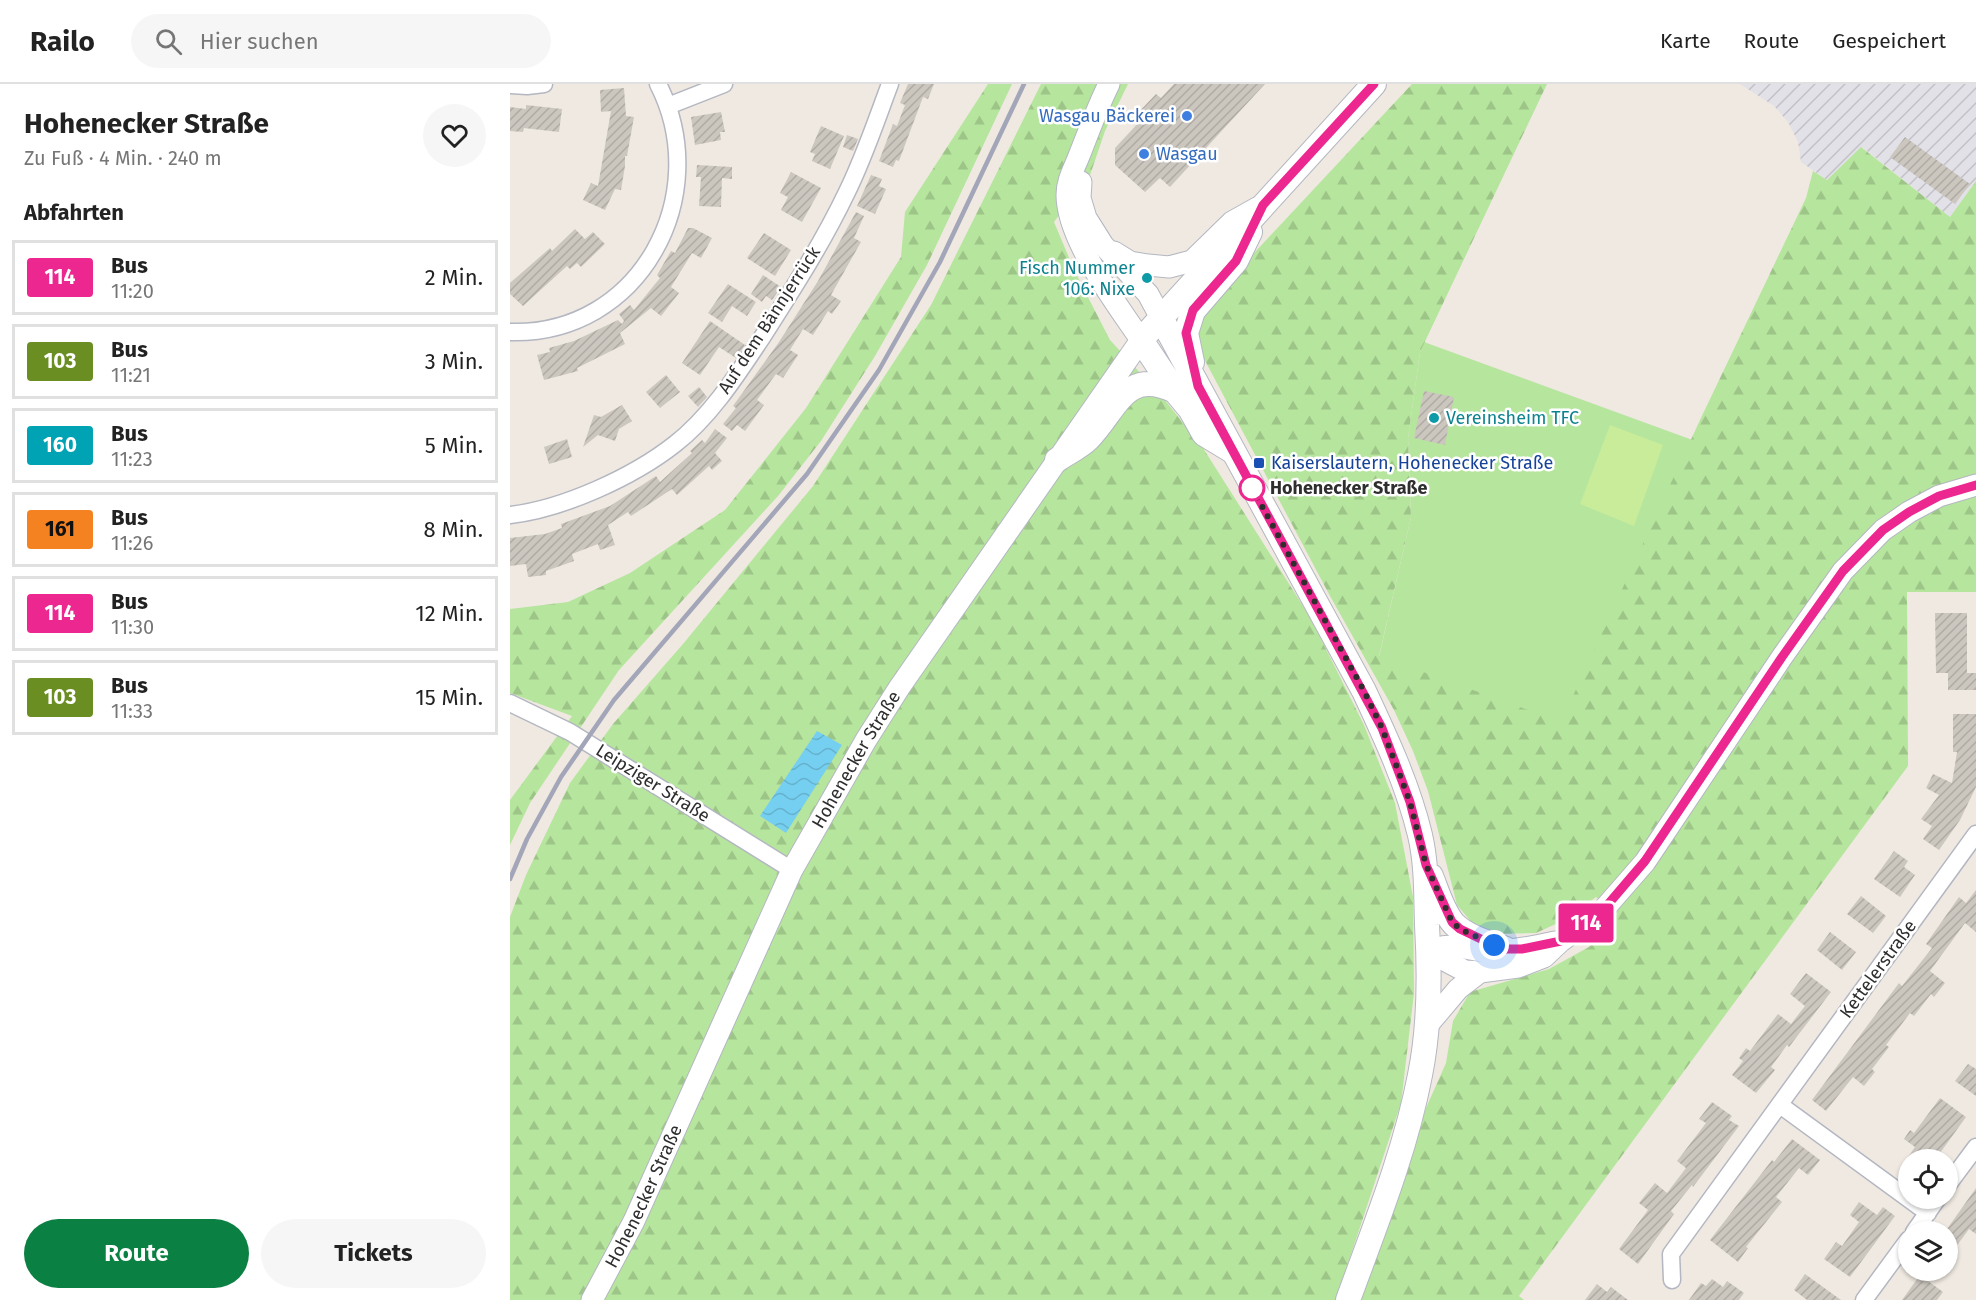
<!DOCTYPE html>
<html lang="de">
<head>
<meta charset="utf-8">
<style>
	:root { --surface:#fff; --page:#f6f6f6; --text:#222; --muted:#767676; --line:#e0e0e0; --accent:#0b8043 }
	body { margin:0; font-family:"Fira Sans",sans-serif; background:var(--page); color:var(--text); height:100vh; display:flex; flex-direction:column; font-size:22px; white-space:nowrap }
	* { box-sizing:border-box; margin:0 }
	p { font-size:20px; color:var(--muted) }
	.icon { flex:none; width:33px; height:33px; fill:none; stroke:currentColor; stroke-width:2; stroke-linecap:round; stroke-linejoin:round }
	.map { position:relative; flex:1; overflow:hidden }
	.side { display:flex; flex-direction:column; background:var(--surface); width:510px }
	.side>* { flex:none }
	.badge { padding:0 12px; border-radius:4px; font-size:21px; line-height:39px }
	.fabs { position:absolute; left:1388px; top:1065px; display:grid; gap:12px }
	.fabs a { display:grid; place-items:center; width:60px; height:60px; border-radius:50%; background:var(--surface); box-shadow:0 2px 4px #0004; font-size:30px }
	.you { position:absolute; width:30px; height:30px; margin:-15px; border:4px solid #fff; border-radius:50%; background:#1a73e8; box-shadow:0 0 0 9px #1a73e833 }
	.map>.badge { position:absolute; translate:-50% -50%; box-shadow:0 0 0 3px #fff }
	h2 { padding:0 24px; font-size:22px; line-height:54px }
	.round { display:grid; place-items:center; flex:none; width:63px; height:63px; border-radius:32px; background:var(--page) }
	.head { display:flex; align-items:center; justify-content:space-between; height:102px; padding:0 24px }
	h1 { font-size:28px; font-weight:700; line-height:45px }
	.button { display:flex; gap:12px; margin-top:auto; padding:12px 24px }
	.button a { flex:1; height:69px; border-radius:36px; background:var(--accent); color:#fff; font-size:24px; font-weight:700; line-height:69px; text-align:center }
	.button a+a { background:var(--page); color:var(--text) }
	ul { padding:0; list-style:none }
	li { display:flex; align-items:center; gap:18px; height:75px; margin:0 12px 9px; padding:0 12px; border:3px solid var(--line); border-radius:0px }
	li div { flex:1 }
	li b { display:block; font-size:22px }
	li em { font-style:normal }
	li .badge { min-width:66px; font-weight:700; text-align:center }
	header { display:flex; align-items:center; gap:36px; box-sizing:border-box; height:84px; padding:0 30px; background:var(--surface); border-bottom:2px solid var(--line) }
	header strong { font-size:28px }
	nav { display:flex; gap:33px; margin-inline-start:auto; font-size:21px }
	.search { width:420px; height:54px; background:var(--page); display:flex; align-items:center; gap:15px; box-sizing:border-box; padding:0 21px; border-radius:33px; color:var(--muted); font-size:22px }
	main { display:flex; flex:1; min-height:0 }
	.map>svg:first-child { display:block }
	.industrial { fill:url(#industrial-furrows) }
	.grass { fill:#b6e59e }
	.forest { fill:url(#forest-firs) }
	.pitch { fill:#c9ec9a }
	.water { fill:url(#water-waves) }
	.building { fill:url(#building-hatch) }
	.lines { fill:none; stroke-linecap:round; stroke-linejoin:round }
	.minor-casing { stroke:#b4b7c1; stroke-width:19 }
	.tertiary-casing { stroke:#b4b7c1; stroke-width:23 }
	.secondary-casing { stroke:#b4b7c1; stroke-width:26 }
	.minor { stroke:#fff; stroke-width:16 }
	.tertiary { stroke:#fff; stroke-width:21 }
	.secondary { stroke:#fff; stroke-width:24 }
	.rail { stroke:#a3a6b8; stroke-width:4.5 }
	.line-casing { stroke:#fff; stroke-width:14 }
	.line { stroke:#ed2790; stroke-width:9 }
	.walk { stroke:#2e2e2e; stroke-width:6; stroke-dasharray:0 10.8 }
	.shop-dot { fill:#3f7fe0; stroke:#fff; stroke-width:2 }
	.culture-dot { fill:#0f9aa8; stroke:#fff; stroke-width:2 }
	.transit-dot { fill:#1a4fb4; stroke:#fff; stroke-width:2 }
	.stop-dot { fill:#fff; stroke:#ed2790; stroke-width:3 }
	.labels { text-anchor:middle; dominant-baseline:central; stroke-width:5; stroke-linejoin:round; paint-order:stroke }
	.shop-label { font-size:18px; fill:#366cbe; stroke:#fff; text-anchor:end }
	.culture-label { font-size:18px; fill:#0d838f; stroke:#fff; text-anchor:end }
	.street-label { font-size:18px; fill:#2e2e2e; stroke:#fff }
	.transit-label { font-size:18px; fill:#164399; stroke:#fff; text-anchor:start }
	.stop-label { font-size:18px; font-weight:bold; fill:#2e2e2e; stroke:#fff; text-anchor:start }
</style>
</head>
<body>
<header>
<strong>Railo</strong>
<div class="search"><svg class="icon" aria-label="search" viewBox="0 0 24 24"><circle cx="10" cy="10" r="6"/><path d="M15 15l6 6"/></svg>Hier suchen</div>
<nav><a>Karte</a><a>Route</a><a>Gespeichert</a></nav>
</header>
<main>
<section class="side">
<div class="head"><div><h1>Hohenecker Straße</h1><p>Zu Fuß · 4 Min. · 240 m</p></div><a class="round"><svg class="icon" aria-label="heart" viewBox="0 0 24 24"><path d="M12 20l-8-8c-3-5 5-10 8-4 3-6 11-1 8 4z"/></svg></a></div>
<h2>Abfahrten</h2>
<ul>
<li><span class="badge" style="background:#ed2790;color:#fff">114</span><div><b>Bus</b><p>11:20</p></div><em>2 Min.</em></li>
<li><span class="badge" style="background:#6b8e23;color:#fff">103</span><div><b>Bus</b><p>11:21</p></div><em>3 Min.</em></li>
<li><span class="badge" style="background:#00a3b4;color:#fff">160</span><div><b>Bus</b><p>11:23</p></div><em>5 Min.</em></li>
<li><span class="badge" style="background:#f58220;color:#111">161</span><div><b>Bus</b><p>11:26</p></div><em>8 Min.</em></li>
<li><span class="badge" style="background:#ed2790;color:#fff">114</span><div><b>Bus</b><p>11:30</p></div><em>12 Min.</em></li>
<li><span class="badge" style="background:#6b8e23;color:#fff">103</span><div><b>Bus</b><p>11:33</p></div><em>15 Min.</em></li>
</ul>
<div class="button"><a>Route</a><a>Tickets</a></div>
</section>
<div class="map">
<svg width="1466" height="1216" viewBox="0 0 1466 1216">
	<defs>
		<pattern id="industrial-furrows" width="10" height="10" patternUnits="userSpaceOnUse" patternTransform="scale(1.5)"><rect width="10" height="10" fill="#e3e1e8"/><path d="M-1 1l2-2M0 10L10 0M9 11l2-2" fill="none" stroke="#c3c1c7"/></pattern>
		<pattern id="forest-firs" width="22" height="20" patternUnits="userSpaceOnUse" patternTransform="scale(1.5)"><rect width="22" height="20" fill="#b6e59e"/><path d="M5 1l3.5 6h-7zM16 11l3.5 6h-7z" fill="#9dc588"/></pattern>
		<pattern id="water-waves" width="16" height="10" patternUnits="userSpaceOnUse" patternTransform="scale(1.5)"><rect width="16" height="10" fill="#75cff0"/><path d="M0 5q4-4 8 0t8 0" fill="none" stroke="#66b2ce"/></pattern>
		<pattern id="building-hatch" width="6" height="6" patternUnits="userSpaceOnUse" patternTransform="scale(1.5)"><rect width="6" height="6" fill="#cbc7bf"/><path d="M-1 1l2-2M0 6l6-6M5 7l2-2" fill="none" stroke="#afaba4"/></pattern>
	</defs>
	<rect width="100%" height="100%" fill="#efe9e1"/>
	<path class="industrial" d="M1230 0H1466V97L1440 133 1352 63 1317 96 1291 78 1288 58 1278 38 1264 22Z"/>
	<path class="grass" d="M1351 63 1154 716 869 573 901 433 898 354 910 268 914 258 1188 358Z"/>
	<path class="forest" d="M478 0H502L417 181 365 272 311 357 268 412 109 586 20 719 0 761V716L62 632 0 609V525L58 518 120 489 215 426 296 324 391 173 395 128Z
		M531 0H618L595 47 580 91 544 138 565 188 600 256 654 315 693 364 800 533 854 641 885 719 903 813 904 909 891 1019 826 1216H0V833L16 791 60 699 103 640 173 560 303 402 421 221Z
		M902 0H1037L910 268 898 354 901 433 869 572 1051 638 1190 336 1296 114 1303 87 1317 96 1351 63 1440 133 1466 97V508H1397L1398 682 1009 1212 1014 1216H850L897 1086 916 1024 936 979 943 937 960 908 1039 885 1079 863 1107 830 1086 813 1059 834 1026 849 988 850 964 841 947 821 918 707 903 667 884 626 820 512 692 271C686 245 688 237 702 214Z"/>
	<path class="pitch" d="M1100 341 1153 361 1124 442 1070 420Z"/>
	<path class="water" d="M307 647 332 661 276 749 250 732Z"/>
	<path class="building" d="M398 0H424L418 15 413 13 389 77 386 76 383 83 369 77 383 40 387 42 395 21 390 19Z
		M664 0H755L660 103 650 94 635 108 605 81V64L630 37 625 32 646 10 651 14Z
		M114 4 116 32 124 33 117 72H115V82L111 106 105 105 95 126 73 116 81 99 88 102 101 27 91 28 90 6Z
		M16 21 52 25 49 48 14 44 13 48 0 47V23L16 25Z
		M211 28 215 48H210L211 56 185 61 181 33Z
		M311 42 334 52 320 85 302 77 305 70 300 68Z
		M337 51 348 55 343 67 333 63Z
		M1395 53 1460 100 1445 120 1380 73Z
		M187 81 222 83V95L212 94 211 123 189 122 191 93H186Z
		M281 88 311 104 292 138 271 126 278 113 270 109Z
		M361 91 372 95 369 102 376 105 365 130 347 122Z
		M346 128 354 132 344 154 351 158 321 211 331 217 322 230 318 227 303 251 293 245 280 266 288 271 273 294 266 290 247 316 254 321 235 347 227 341 222 347 213 340 226 324 223 322 269 258 308 197Z
		M178 144H183L202 154 191 174 182 169 161 203 169 209 151 232 141 224 110 249 115 260 67 284 68 287 34 296 27 271 40 268 39 264 64 257 108 236 112 240 114 237 109 230 120 221 124 226 150 194 147 191 161 167 165 169Z
		M65 145 75 155 83 148 95 160 71 183 67 179 60 185 57 182 13 222 0 210V199L40 164 42 167Z
		M254 149 281 166 265 192 237 174Z
		M253 191 271 203 262 216 256 212 252 218 241 210Z
		M218 200 246 218 237 232 222 222 212 238 198 229Z
		M200 237 235 261 226 274 209 263 190 291 172 279Z
		M156 291 170 308 150 324 136 308Z
		M189 303 197 313 188 323 178 312Z
		M914 307 944 313 935 361 904 354Z
		M112 321 122 337 109 345 105 357 88 351 73 363 84 331 91 333Z
		M205 345 217 354 205 369 212 377 202 386 199 382 167 411 162 405 121 432 118 428 98 441 105 461 90 466 88 460 62 470 64 477 36 487V491L18 493 16 480 0 482V454L35 450 52 444 51 440 100 422 146 392 150 398 182 369 180 367 192 356 195 359Z
		M57 355 62 373 39 380 34 363Z
		M1425 529H1457V589H1466V606H1438V589H1426Z
		M1443 630H1466V703L1450 736 1429 766 1413 755 1422 742 1411 735 1429 711 1416 704 1423 690 1442 699 1447 668H1443Z
		M1384 767 1398 777 1394 783 1405 791 1390 813 1364 795Z
		M1466 806V848L1455 839 1420 887 1435 899 1424 913 1421 910 1404 932 1400 929 1376 961 1379 963 1362 985 1365 988 1354 1002 1343 993 1316 1027 1302 1016 1389 899 1392 902 1422 864 1416 860 1449 813 1456 819Z
		M1351 812 1376 832 1363 849 1337 830Z
		M1320 848 1346 868 1332 886 1307 866Z
		M1296 889 1321 908 1279 963 1277 961 1261 983 1265 986 1246 1009 1222 991 1233 977 1229 974 1236 964 1240 967 1268 930 1281 940 1295 922 1280 910Z
		M1458 980 1466 985V1012L1445 997Z
		M1430 1014 1456 1033 1425 1076H1396L1405 1063 1394 1055 1400 1046 1404 1049Z
		M1202 1018 1222 1032 1219 1036 1229 1042 1183 1103 1182 1101 1161 1127 1164 1130 1128 1180 1109 1165 1138 1126 1129 1119 1145 1099 1157 1109 1176 1084 1167 1077 1196 1039 1189 1035Z
		M1282 1055 1310 1076 1298 1091 1289 1084 1266 1113 1272 1118 1236 1163 1238 1164 1228 1178 1200 1156 1262 1076 1264 1078Z
		M1466 1104V1150L1459 1145 1437 1175V1145Z
		M1349 1118 1367 1131 1373 1123 1385 1132 1340 1193 1314 1175 1326 1158 1332 1162 1349 1138 1340 1131Z
		M1295 1190 1331 1216H1297L1284 1206Z
		M1410 1191 1433 1208 1427 1216H1392Z
		M1202 1195 1213 1203 1217 1197 1234 1209 1229 1216H1179L1191 1199 1196 1202Z
		M1087 1200 1097 1208 1101 1203 1118 1216H1075Z"/>
	<g class="lines">
		<defs>
			<path id="minor" d="M0 1 17 2 34 0
				M158 22 214 0
				M0 248C130 252 205 111 148 0
				M0 431C53 425 123 393 165 360 200 333 227 291 251 255 281 208 312 160 336 110 354 74 366 37 380 0
				M0 619 60 648 282 786
				M1270 1021 1418 1129
				M1437 1102 1466 1063
				M1404 1148 1428 1114
				M1162 1196 1161 1170 1466 750
				M1354 1216 1398 1156"/>
			<g id="tertiary">
				<path d="M571 98 570 114 576 134 593 161 638 210 651 234"/>
				<path d="M604 168 620 178 638 181 659 183 682 177 722 138 747 124"/>
				<path d="M919 868 955 887 970 888 1008 883 1034 873 1051 857 1094 825 1135 778 1272 573 1333 487 1373 446 1399 428 1429 412 1466 401"/>
				<path d="M919 868C939 856 954 866 975 867 998 868 1023 863 1045 858"/>
				<path d="M916 943 948 905 970 888"/>
				<path id="s1" d="M82 1216 124 1137 282 786 356 656 389 604 631 256C606 219 557 155 557 111 557 96 564 85 569 72 579 47 587 24 599 0"/>
			</g>
			<path id="secondary" d="M651 234 854 607C876 654 898 701 910 751 917 781 916 811 917 841 920 891 920 942 910 991 895 1069 865 1142 838 1216
				M682 278 676 249 683 227 726 177 740 148
				M722 367 694 350 680 325 665 307 631 256 864 0
				M547 376C557 369 570 363 578 355 607 326 614 283 665 307
				M921 792C927 807 933 828 944 840 957 853 979 859 996 865"/>
		</defs>
		<use href="#minor" class="minor-casing"/>
		<use href="#tertiary" class="tertiary-casing"/>
		<use href="#secondary" class="secondary-casing"/>
		<use href="#minor" class="minor"/>
		<use href="#tertiary" class="tertiary"/>
		<use href="#secondary" class="secondary"/>
		<path class="rail" d="M0 795 17 755 51 693 104 616 297 390 369 286 430 178 514 0"/>
	</g>
	<g class="lines">
		<defs>
			<path id="line" d="M864 0 753 121 726 177 683 226 676 249 688 302 872 644 900 718 916 781 942 838 950 845 973 856 996 865H1012L1051 857 1094 825 1135 777 1272 573 1333 487 1373 446 1399 428 1429 412 1466 401"/>
		</defs>
		<use href="#line" class="line-casing"/>
		<use href="#line" class="line"/>
		<path class="walk" d="M742 404 854 607 872 644 900 718 916 781 942 838 950 845 984 861"/>
	</g>
	<g class="shop-dot">
		<circle cx="677" cy="32" r="6"/>
		<circle cx="634" cy="70" r="6"/>
	</g>
	<g class="culture-dot">
		<circle cx="637" cy="194" r="6"/>
		<circle cx="924" cy="334" r="6"/>
	</g>
	<rect class="transit-dot" x="743" y="373" width="12" height="12" rx="3"/>
	<circle class="stop-dot" cx="742" cy="404" r="12"/>
	<g class="labels">
		<g class="shop-label">
			<text x="665" y="32">Wasgau Bäckerei</text>
			<text x="646" y="70" text-anchor="start">Wasgau</text>
		</g>
		<g class="culture-label">
			<text x="625" y="184">Fisch Nummer<tspan x="625" dy="21">106: Nixe</tspan></text>
			<text x="936" y="334" text-anchor="start">Vereinsheim TFC</text>
		</g>
		<g class="street-label">
			<text transform="translate(259 236) rotate(-57)">Auf dem Bännjerrück</text>
			<text stroke="none"><textPath href="#s1" startOffset="602">Hohenecker Straße</textPath></text>
			<text transform="translate(143 699) rotate(32)">Leipziger Straße</text>
			<text transform="translate(1368 885) rotate(-54)">Kettelerstraße</text>
			<text stroke="none"><textPath href="#s1" startOffset="116">Hohenecker Straße</textPath></text>
		</g>
		<g class="transit-label">
			<text x="761" y="379">Kaiserslautern, Hohenecker Straße</text>
		</g>
		<g class="stop-label">
			<text x="760" y="404">Hohenecker Straße</text>
		</g>
	</g>
</svg>
<div class="fabs">
<a><svg class="icon" aria-label="locate" viewBox="0 0 24 24"><circle cx="12" cy="12" r="6"/><path d="M12 2v4M12 18v4M2 12h4M18 12h4"/></svg></a>
<a><svg class="icon" aria-label="layers" viewBox="0 0 24 24"><path d="M12 4l9 5-9 5-9-5zM3 14l9 5 9-5"/></svg></a>
</div>
<div class="you" style="left:984px;top:861px"></div>
<b class="badge" style="left:1076px;top:839px;background:#ed2790;color:#fff">114</b>
</div>
</main>
</body>
</html>
